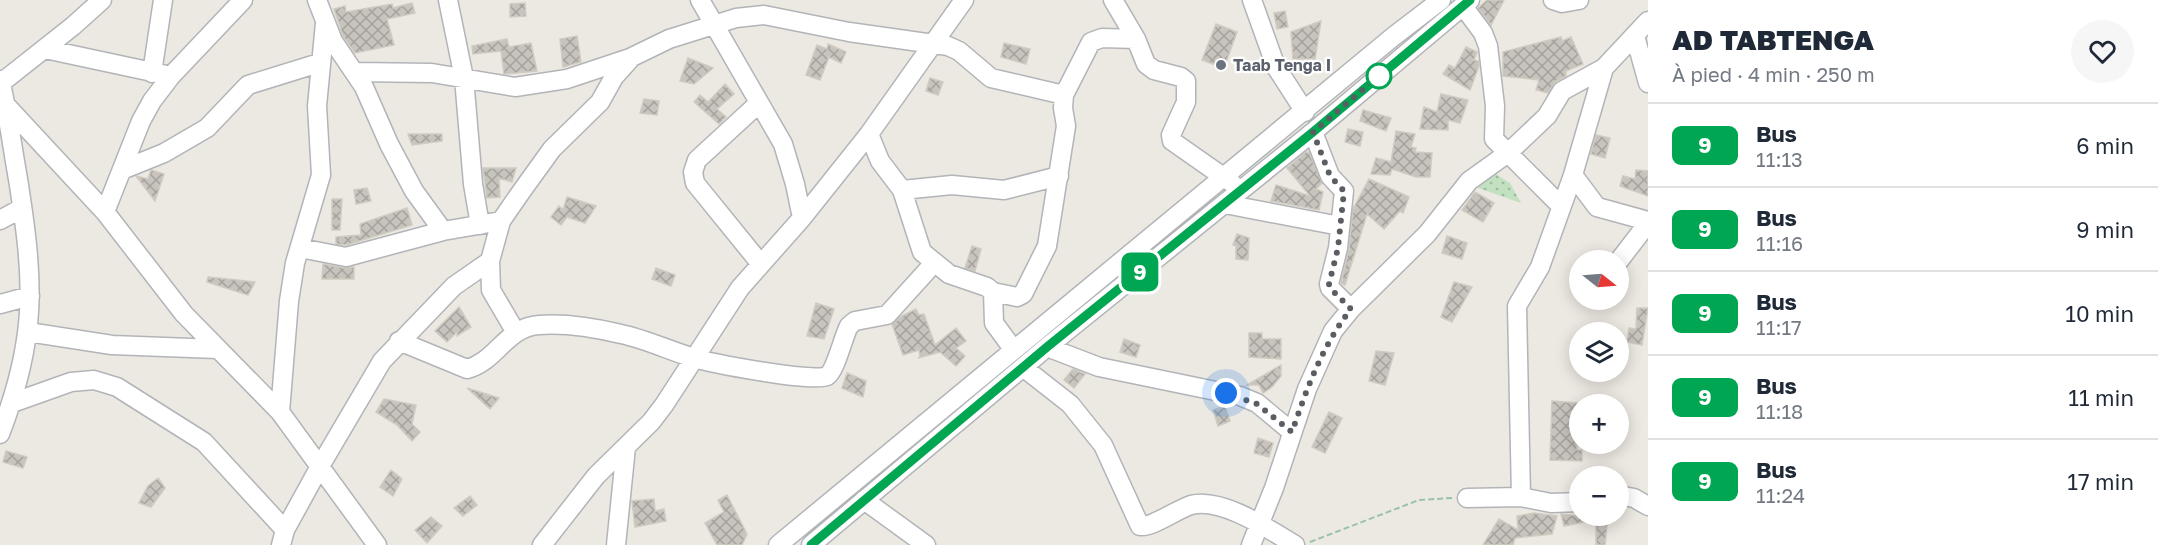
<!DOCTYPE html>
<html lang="fr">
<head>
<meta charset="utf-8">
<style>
	:root { --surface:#fff; --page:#f6f6f7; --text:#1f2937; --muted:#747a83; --line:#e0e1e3 }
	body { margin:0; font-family:"Golos Text",sans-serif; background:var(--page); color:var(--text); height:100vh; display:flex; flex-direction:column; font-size:22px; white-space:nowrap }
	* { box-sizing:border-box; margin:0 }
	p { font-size:20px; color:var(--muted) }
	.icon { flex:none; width:33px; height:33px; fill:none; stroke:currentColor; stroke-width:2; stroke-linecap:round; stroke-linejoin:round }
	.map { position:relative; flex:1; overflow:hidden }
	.drawer { display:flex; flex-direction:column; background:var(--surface); width:510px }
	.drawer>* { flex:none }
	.badge { padding:0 12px; border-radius:9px; font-size:21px; line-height:39px }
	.needle { width:39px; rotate:107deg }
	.fabs { position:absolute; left:1569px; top:250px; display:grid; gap:12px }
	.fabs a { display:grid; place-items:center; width:60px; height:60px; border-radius:50%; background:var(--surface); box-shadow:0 3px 15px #0003; font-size:30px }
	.you { position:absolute; width:30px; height:30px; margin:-15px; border:4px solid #fff; border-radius:50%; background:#1a73e8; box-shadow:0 0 0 9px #1a73e833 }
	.map>.badge { position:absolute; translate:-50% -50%; box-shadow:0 0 0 3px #fff }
	.round { display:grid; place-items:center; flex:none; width:63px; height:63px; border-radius:32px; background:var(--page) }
	.headline { display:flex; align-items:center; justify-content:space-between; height:102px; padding:0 24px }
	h1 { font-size:28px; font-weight:800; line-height:45px }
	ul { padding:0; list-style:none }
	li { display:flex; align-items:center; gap:18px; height:84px; padding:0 24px; border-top:2px solid var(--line) }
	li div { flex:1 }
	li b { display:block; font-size:22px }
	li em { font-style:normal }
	li .badge { min-width:66px; font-weight:700; text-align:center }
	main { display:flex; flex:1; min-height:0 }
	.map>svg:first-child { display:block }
	.grass { fill:url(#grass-dots) }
	.building { fill:url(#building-cross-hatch); stroke:#d0cbc1; stroke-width:1.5 }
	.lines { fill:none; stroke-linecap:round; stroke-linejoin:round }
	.minor-casing { stroke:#b2b4b8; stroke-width:21 }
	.path { stroke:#9ac2a5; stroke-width:2; stroke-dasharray:6 3; stroke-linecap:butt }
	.minor { stroke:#fff; stroke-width:18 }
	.line-casing { stroke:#fff; stroke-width:14 }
	.line { stroke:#00a651; stroke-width:9 }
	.walk { stroke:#5a5d61; stroke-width:6; stroke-dasharray:0 10.8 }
	.worship-dot { fill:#6b7280; stroke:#fff; stroke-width:2 }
	.stop-dot { fill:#fff; stroke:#00a651; stroke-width:3 }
	.labels { text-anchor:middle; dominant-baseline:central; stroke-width:4.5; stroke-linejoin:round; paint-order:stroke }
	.worship-label { font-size:16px; font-weight:bold; fill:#5b616d; stroke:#fff; text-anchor:start }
</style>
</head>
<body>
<main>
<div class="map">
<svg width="1648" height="545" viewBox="0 0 1648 545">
	<defs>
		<pattern id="grass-dots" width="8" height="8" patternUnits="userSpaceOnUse" patternTransform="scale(1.5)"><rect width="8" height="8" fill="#c1e1c0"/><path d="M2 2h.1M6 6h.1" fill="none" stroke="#a0ba9f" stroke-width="1.8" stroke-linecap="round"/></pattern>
		<pattern id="building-cross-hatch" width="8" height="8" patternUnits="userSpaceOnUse" patternTransform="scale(1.5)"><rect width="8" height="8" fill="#c7c4be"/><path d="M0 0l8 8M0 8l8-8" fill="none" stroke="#a5a29e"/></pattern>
	</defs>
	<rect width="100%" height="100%" fill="#ece9e2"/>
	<path class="grass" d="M1491 171 1510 183 1521 203 1478 188Z"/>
	<path class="building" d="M1487 0H1504L1491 25 1478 8Z
		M412 3 415 13 387 19 394 45 355 53 343 36 334 9 345 6 346 12 392 4 393 8Z
		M525 3 526 16 510 17V4Z
		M1285 11 1288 27 1277 29 1274 13Z
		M1321 21 1315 59H1293L1291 32Z
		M1216 24 1237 32 1224 68 1202 60Z
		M577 36 581 62 563 67 560 39Z
		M1561 37 1562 41 1571 37 1583 64 1566 71V76L1556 81 1548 93 1536 90 1539 80 1503 76V52Z
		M507 39 509 47 531 43 537 71 504 74 501 51 473 54 472 46Z
		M1004 43 1030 49 1026 64 1001 57Z
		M828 44 846 52 841 63 829 57 820 80 806 75 817 45 827 49Z
		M1466 47 1477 52 1474 60 1478 61 1479 66 1470 90 1443 74 1449 65 1455 68Z
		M688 58 713 68 694 84 680 81Z
		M930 78 943 82 938 95 926 91Z
		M725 84 734 94 717 109 726 117 719 124 694 102 700 95 708 102Z
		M1441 94 1468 100 1460 123 1448 120V130L1420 129 1424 107 1437 112Z
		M644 99 659 101 657 115 640 113Z
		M1363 110 1391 118 1386 131 1360 121Z
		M1348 129 1363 132 1360 146 1345 142Z
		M1396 131 1415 134 1411 147 1416 148 1415 152 1432 153 1430 177H1416L1392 169 1390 175 1371 174 1376 158 1391 162Z
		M408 134H442V141L412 145Z
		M1596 135 1610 138 1605 158 1591 154Z
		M1306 152H1309L1322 183 1316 189 1323 192 1319 210 1271 201 1276 185 1310 196 1287 168Z
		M483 168H516L512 182 499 178 500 197 487 198Z
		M151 170 164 174 155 201 136 176 148 179Z
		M1636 170 1648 171V196L1620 186 1623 176 1635 179Z
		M1369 179 1409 197 1403 213 1400 211 1384 229 1367 214 1345 285 1341 283 1349 249 1353 209Z
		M367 188 371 201 356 204 354 190Z
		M1475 192 1494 203 1483 222 1462 210Z
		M567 197 596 206 585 223 567 217 561 225 551 217 559 206 563 210Z
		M332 199H342L340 230H332Z
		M407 208 412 225 346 245 336 244V237L361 235 360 224Z
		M1237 234 1249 238 1248 260 1236 259V246L1233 245Z
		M1447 236 1467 243 1462 259 1442 253Z
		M972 246 981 249 975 271 965 268Z
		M323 264 344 268 354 267V279H322Z
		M656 268 675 275 671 286 652 279Z
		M208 277 255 282 248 295 207 282Z
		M1454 282 1472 287 1452 322 1441 317Z
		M816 303 834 309 824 339 807 336Z
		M459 307 471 327 457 336V332L447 342 435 331Z
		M1637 308H1648L1642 345 1627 342 1629 328 1636 329Z
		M916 309 919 315 924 314 935 345 956 328 966 341 956 348 965 356 956 366 940 352 918 358 920 357 919 350 903 355 892 324 902 316Z
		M1249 333H1262V339H1281V359L1249 357Z
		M1124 339 1140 345 1136 357 1120 352Z
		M1376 351 1394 353 1385 385 1369 381Z
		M1281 365V376L1272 387 1263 393 1259 385H1247Z
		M1073 369 1085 374 1074 388 1064 380Z
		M847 373 866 381 863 397 842 388Z
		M467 388 499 398 490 409Z
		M384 399 416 405 412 424 420 432 412 441 397 425 376 412Z
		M1552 401 1578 403 1577 450H1582V461L1550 460Z
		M1225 406 1230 421 1218 426 1213 410Z
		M1329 412 1342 418 1325 453 1312 447Z
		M1258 438 1273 443 1269 457 1254 453Z
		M6 451 27 457 23 468 3 462Z
		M391 470 402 479 393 496 380 487Z
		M158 478 165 488 151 507 139 503 148 486Z
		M727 495 747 534 742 545H717L705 523 724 512 718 500Z
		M470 496 477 505 463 516 454 508Z
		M654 499 655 511 664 509 666 521 635 527 632 501Z
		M1534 513 1557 516 1552 534 1515 538 1513 545H1483L1499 519 1518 530 1517 516Z
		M1561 514 1594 518V520L1564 526Z
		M1596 516H1608L1605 545H1596Z
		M431 517 442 526 427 543 415 530Z"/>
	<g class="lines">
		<defs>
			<path id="minor" d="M317 0 333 41 364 87 389 144 414 191 443 231 501 221
				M448 0 464 78 473 184 480 225
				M700 0 783 144 795 184 802 218
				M1113 0 1136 39 1146 64 1154 70 1181 77 1186 81V102L1171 135 1172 141 1232 183
				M1252 0 1276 67 1305 112
				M1553 0 1562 3 1579 0
				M1463 6 1483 33 1488 46 1495 106 1494 139 1561 206
				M1635 36 1648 83
				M45 49 171 76
				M355 72 432 73 515 87 567 79 630 58
				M152 73 163 0
				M0 80C8 112 12 146 18 179 34 280 38 336 0 434
				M1 83 73 26 102 0
				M0 99 105 212 184 314 280 412 377 545
				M759 103 697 160 693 172 695 183 760 263
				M1313 132 1330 176 1344 191 1338 248 1329 284 1330 288 1351 309
				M869 134 880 161 902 190 922 252 949 274 987 287 993 292 994 323 1013 349
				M122 170 164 153 207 128 248 85 319 63
				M1573 175 1597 207 1648 221
				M902 190 952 185 1004 190 1059 176
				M1225 204 1340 226
				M105 212 141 121 152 101 171 76 243 0
				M0 220 22 208
				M300 248 346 257 443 231
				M490 261 491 290 515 331
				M1618 262 1648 223
				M993 292 1017 297 1023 294 1047 246 1066 126 1063 108 1064 95
				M0 304 30 296
				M28 332 112 345 217 349
				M399 341 467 369C496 362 506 327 539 325 565 323 596 328 621 334 645 339 668 350 691 357 709 363 814 383 827 376 836 370 843 337 849 326L855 321 887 315 934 263
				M1047 347 1099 367 1240 396 1257 403 1292 432
				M1024 368 1070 404 1103 445 1140 526C1151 528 1178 509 1191 505 1222 497 1270 530 1295 545
				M12 403 71 382 94 380 117 387 204 442 285 530
				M280 412 289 301 295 263 321 175 317 106 325 23
				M1618 495 1634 498 1648 506
				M1521 497 1517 306 1540 267 1573 175 1604 68
				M1467 498 1521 497 1551 503 1580 502
				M864 500 926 545
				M281 545 285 530 319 468 382 361 454 286 490 261 501 221 521 192 552 149 600 102 614 77 632 57 669 39 736 18 764 15 849 32 948 46 959 51 991 78 1064 95 1091 42 1102 38 1136 39
				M542 545 596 476 651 422 664 405 740 288 802 218 869 134 964 0
				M616 545 626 447
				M778 545 1394 36 1441 0
				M811 545 1047 347 1313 132 1470 0
				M1251 545 1274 488 1307 389 1333 331 1351 309 1427 234 1469 181 1508 153 1547 116 1562 91 1604 68 1648 21"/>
		</defs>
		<use href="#minor" class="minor-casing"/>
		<path class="path" d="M1310 542 1419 500 1452 498"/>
		<use href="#minor" class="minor"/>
	</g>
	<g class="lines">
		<defs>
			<path id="line" d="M811 545 1047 347 1313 132 1470 0"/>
		</defs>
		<use href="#line" class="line-casing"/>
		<use href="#line" class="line"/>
		<path class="walk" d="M1226 393 1257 404 1292 432C1307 388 1322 346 1351 309L1330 288 1329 284 1338 248 1344 191 1330 176 1313 132 1379 76"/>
	</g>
	<circle class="worship-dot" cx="1221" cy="65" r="6"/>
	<circle class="stop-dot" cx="1379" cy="76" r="12"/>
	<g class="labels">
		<g class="worship-label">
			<text x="1233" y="65">Taab Tenga I</text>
		</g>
	</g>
</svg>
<div class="fabs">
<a><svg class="needle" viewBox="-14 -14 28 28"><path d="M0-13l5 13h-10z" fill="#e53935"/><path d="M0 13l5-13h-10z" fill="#747a83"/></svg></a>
<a><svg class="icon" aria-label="layers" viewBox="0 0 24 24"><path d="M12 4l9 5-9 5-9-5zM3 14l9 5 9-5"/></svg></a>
<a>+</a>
<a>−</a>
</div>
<div class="you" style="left:1226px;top:393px"></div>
<b class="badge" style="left:1140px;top:272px;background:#00a651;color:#fff">9</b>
</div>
<section class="drawer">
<div class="headline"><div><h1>AD TABTENGA</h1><p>À pied · 4 min · 250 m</p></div><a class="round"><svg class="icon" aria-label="heart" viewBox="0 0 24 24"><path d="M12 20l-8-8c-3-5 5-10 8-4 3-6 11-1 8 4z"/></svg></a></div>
<ul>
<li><span class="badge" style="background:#00a651;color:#fff">9</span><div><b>Bus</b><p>11:13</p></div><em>6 min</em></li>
<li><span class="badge" style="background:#00a651;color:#fff">9</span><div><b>Bus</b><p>11:16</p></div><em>9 min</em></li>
<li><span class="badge" style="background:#00a651;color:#fff">9</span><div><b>Bus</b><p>11:17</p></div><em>10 min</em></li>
<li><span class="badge" style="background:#00a651;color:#fff">9</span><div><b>Bus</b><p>11:18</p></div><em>11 min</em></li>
<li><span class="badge" style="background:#00a651;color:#fff">9</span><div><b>Bus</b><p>11:24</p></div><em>17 min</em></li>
</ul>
</section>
</main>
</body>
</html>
